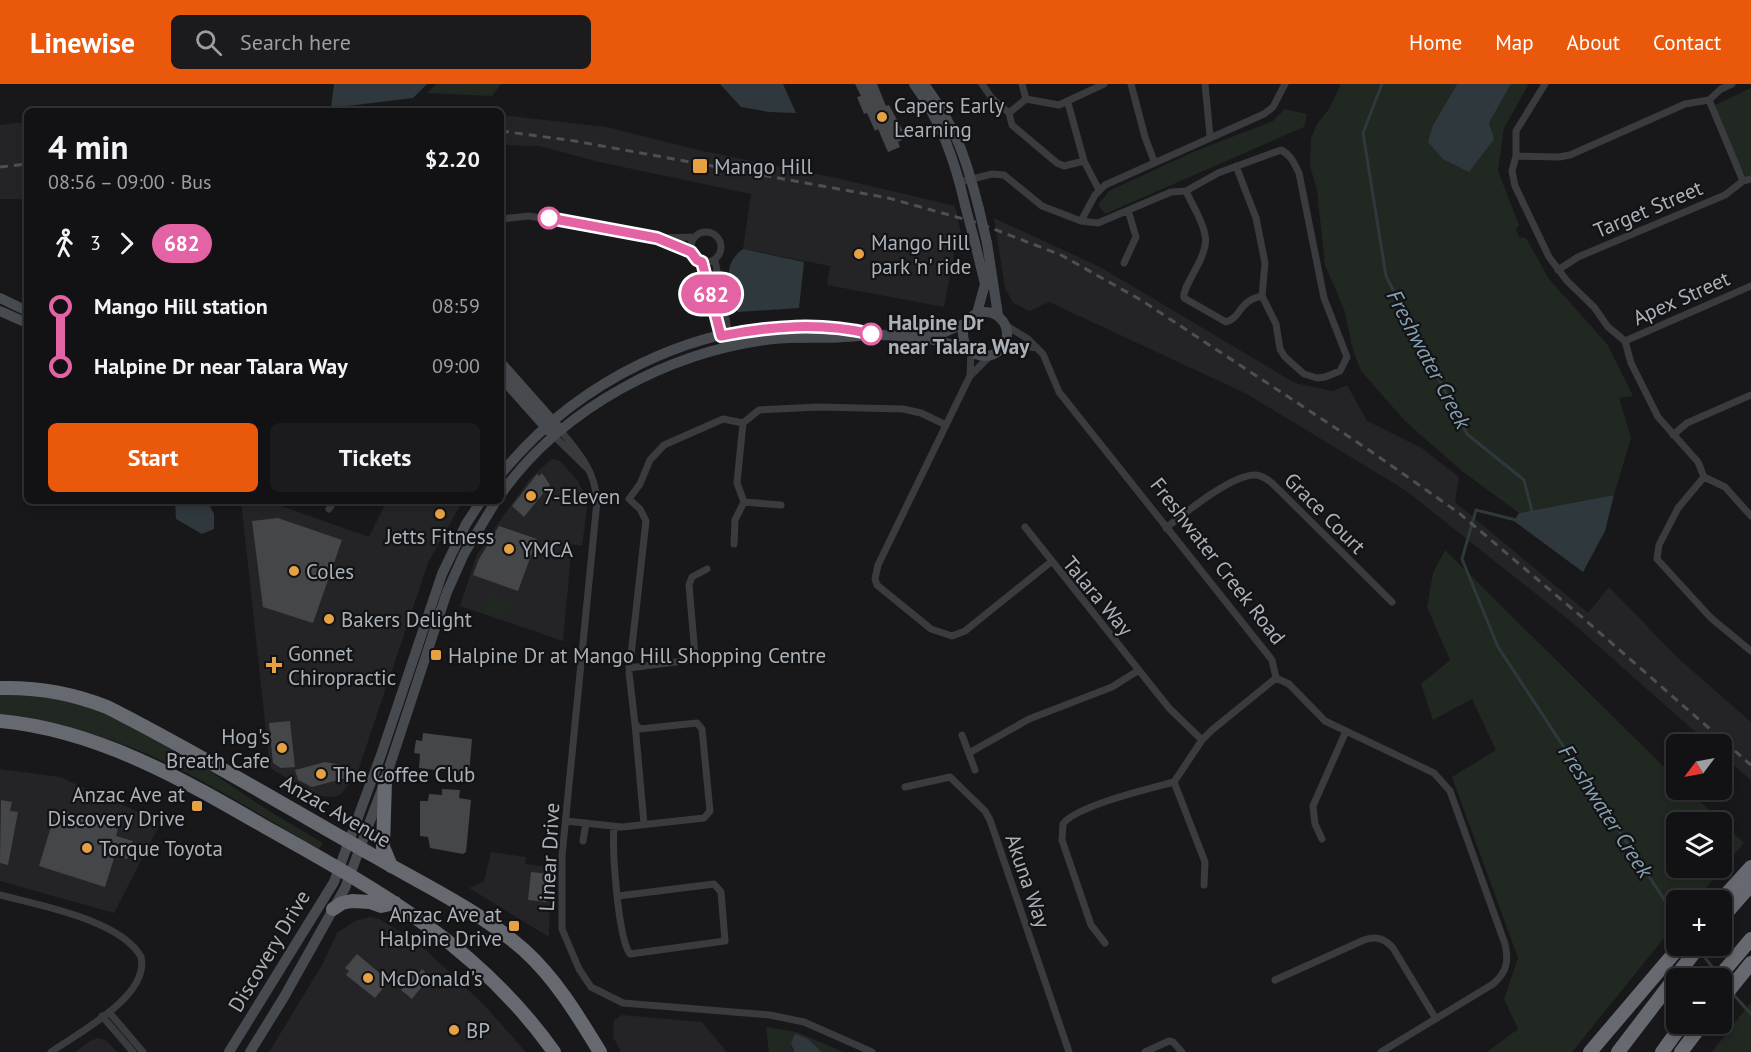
<!DOCTYPE html>
<html lang="en">
<head>
<meta charset="utf-8">
<style>
	:root { --surface:#121214; --page:#1b1b1d; --text:#f1f3f6; --muted:#9c9ea0; --line:#313234; --accent:#ea580c }
	body { margin:0; font-family:"PT Sans",sans-serif; background:var(--page); color:var(--text); height:100vh; display:flex; flex-direction:column; font-size:22px; white-space:nowrap }
	* { box-sizing:border-box; margin:0 }
	p { font-size:20px; color:var(--muted) }
	.icon { flex:none; width:33px; height:33px; fill:none; stroke:currentColor; stroke-width:2; stroke-linecap:round; stroke-linejoin:round }
	.map { position:relative; flex:1; overflow:hidden }
	.sheet { position:absolute; left:24px; top:24px; width:480px; height:396px; display:flex; flex-direction:column; background:var(--surface); border-radius:9px; box-shadow:0 3px 9px #0003,0 0 0 2px var(--line) }
	.sheet>* { flex:none }
	.badge { padding:0 12px; border-radius:20px; font-size:21px; line-height:39px }
	.needle { width:39px; rotate:238deg }
	.buttons { position:absolute; left:1666px; top:650px; display:grid; gap:12px }
	.buttons a { display:grid; place-items:center; width:66px; height:66px; border-radius:9px; background:var(--surface); box-shadow:0 3px 9px #0003,0 0 0 2px var(--line); font-size:30px }
	.map>.badge { position:absolute; translate:-50% -50%; box-shadow:0 0 0 3px #fff }
	.legs { display:flex; align-items:center; gap:9px; height:66px; padding:0 24px; font-size:20px }
	.legs p { margin-inline-start:auto }
	.head { display:flex; align-items:center; justify-content:space-between; height:102px; padding:0 24px }
	h1 { font-size:33px; font-weight:700; line-height:45px }
	.button { display:flex; gap:12px; margin-top:auto; padding:12px 24px }
	.button a { flex:1; height:69px; border-radius:9px; background:var(--accent); color:#fff; font-size:24px; font-weight:700; line-height:69px; text-align:center }
	.button a+a { background:var(--page); color:var(--text) }
	ul { padding:0 24px; list-style:none }
	li { display:flex; align-items:center; gap:21px; height:60px; font-size:22px }
	li i { display:grid; place-items:center; width:9px; height:100%; margin:0 8px; background:currentColor }
	li i::after { content:''; width:15px; height:15px; margin:-8px; border:4px solid; border-radius:50%; background:var(--surface) }
	li p { margin-inline-start:auto }
	li:first-child i { background:linear-gradient(#0000 50%,currentColor 0) }
	li:last-child i { background:linear-gradient(currentColor 50%,#0000 0) }
	header { display:flex; align-items:center; gap:36px; box-sizing:border-box; height:84px; padding:0 30px; background:var(--accent); color:#fff }
	header strong { font-size:28px }
	nav { display:flex; gap:33px; margin-inline-start:auto; font-size:21px }
	.search { width:420px; height:54px; background:var(--page); display:flex; align-items:center; gap:15px; box-sizing:border-box; padding:0 21px; border-radius:9px; color:var(--muted); font-size:22px }
	.map>svg:first-child { display:block }
	.built { fill:#242427 }
	.green { fill:#202821; fill-rule:evenodd }
	.water { fill:#2f383d }
	.lines { fill:none; stroke-linecap:round; stroke-linejoin:round }
	.stream { stroke:#2f383d; stroke-width:3 }
	.building { fill:#45464a }
	.street { stroke:#393b3f; stroke-width:7 }
	.secondary { stroke:#474a4f; stroke-width:10 }
	.highway { stroke:#66696f; stroke-width:14 }
	.rail { stroke:#4c4f54; stroke-width:3; stroke-dasharray:8 6; stroke-linecap:butt }
	.secondary-bridge { stroke:#474a4f; stroke-width:10 }
	.line-1-casing { stroke:#fff; stroke-width:14 }
	.line-1 { stroke:#e463a4; stroke-width:9 }
	.poi-dot { fill:#e6a144; stroke:#131315; stroke-width:2 }
	.stop-1-dot { fill:#fff; stroke:#e463a4; stroke-width:3 }
	.labels { text-anchor:middle; dominant-baseline:central; stroke-width:4.5; stroke-linejoin:round; paint-order:stroke }
	.poi-label { font-size:21px; fill:#abb1b9; stroke:#131315; text-anchor:start }
	.street-label { font-size:21px; fill:#abb1b9; stroke:#131315 }
	.stop-label { font-size:21px; font-weight:bold; fill:#abb1b9; stroke:#131315; text-anchor:start }
	.water-label { font-size:22px; font-style:italic; fill:#85a1b1; stroke:#131315 }
</style>
</head>
<body>
<header>
<strong>Linewise</strong>
<div class="search"><svg class="icon" aria-label="search" viewBox="0 0 24 24"><circle cx="10" cy="10" r="6"/><path d="M15 15l6 6"/></svg>Search here</div>
<nav><a>Home</a><a>Map</a><a>About</a><a>Contact</a></nav>
</header>
<div class="map">
<svg width="1751" height="968" viewBox="0 0 1751 968">
	<rect width="100%" height="100%" fill="#18181a"/>
	<path class="built" d="M501 31 606 43 698 66 841 95 955 122 965 166 953 163 954 172 944 223 827 201 830 182 743 165 751 110 599 78 539 62 501 61Z
		M27 38V115H0V41Z
		M994 134 1100 183 1295 299 1333 307 1347 301 1367 337 1423 365 1459 393 1455 418 1588 529 1609 503 1678 574 1751 638V696L1722 671V660H1709L1569 536 1405 406 1247 310 1049 218 1030 227 1013 219 1005 204Z
		M553 375 560 377 578 397 584 410 587 425 582 462 572 460 563 557 460 522 477 471 499 438 529 396 548 378Z
		M241 417H267L369 453 387 417 462 418 428 479 357 690 341 710 334 713 317 712 270 684Z
		M0 685 60 693 161 738 114 829 0 797Z
		M491 768 526 773 525 780 551 783 549 853 469 804 484 797Z
		M370 833 379 835 404 850 426 866 484 921 526 968H269L322 881 337 849 355 837Z
		M622 931 702 938 727 968H621L613 953 614 936Z
		M98 954 107 957 117 968H75L90 957Z"/>
	<path class="green" d="M436 0H501L492 12 427 9Z
		M1341 0H1457L1433 41 1489 39 1511 0H1529L1504 44 1498 87 1519 141 1516 145 1519 153 1526 154 1549 195 1607 260 1633 312 1619 314 1631 354 1614 411 1519 429 1462 387 1405 337 1361 287 1353 266 1344 225 1325 181 1317 106 1310 82 1311 54 1317 40 1329 25Z
		M1751 4V95H1747L1711 23Z
		M1285 25 1307 30 1304 43 1105 130 1098 121 1109 107 1193 68 1273 37Z
		M1445 466 1677 696V705H1687L1744 759 1696 816H1677V838L1572 968H1487L1518 945 1504 915 1518 874 1452 693 1496 666 1472 615 1433 636 1421 600 1450 576 1427 523 1433 489ZM1677 738H1722V783H1677Z
		M489 512 509 520 504 534 483 527Z
		M0 608 51 612 96 624 202 682 266 725 323 759 319 765C256 729 193 687 125 661 84 645 43 637 0 632Z
		M1751 918V968H1712Z
		M766 943 797 948 843 968H822L808 955 791 963 794 968H769Z"/>
	<path class="water" d="M334 0H427L413 14 331 24Z
		M720 0H783L796 29 769 28 741 23Z
		M1457 0H1511L1489 39 1494 55 1469 88 1443 75 1428 58 1433 41Z
		M743 165 804 178 799 224 738 228C730 205 720 181 743 165Z
		M1614 411 1605 447 1583 488 1514 437 1519 429Z
		M175 417H207L214 430V445L202 450 176 435Z
		M795 950 808 955 822 968H794L791 959Z"/>
	<g class="lines">
		<path class="stream" d="M1382 0 1363 49 1386 192 1467 350 1524 396 1532 427
			M1516 436 1476 426 1462 475 1498 563 1677 835
			M1700 867 1716 888
			M1732 909 1751 930"/>
	</g>
	<path class="building" d="M855 0H877L886 22 889 21 903 47 898 48 902 56 898 58 900 63 888 68 878 45 875 47 867 29 864 30 857 13 861 12Z
		M542 389 550 401 524 433 512 422 537 390 539 392Z
		M278 434 342 456 313 539 263 523 252 437Z
		M499 442 537 455 518 507 473 491 479 475Z
		M290 637 295 683 281 684 273 679 269 639Z
		M423 649 472 655 469 690 419 684 420 670 414 669 416 656 422 657Z
		M325 678 342 681 346 694 312 703 298 696 295 686Z
		M442 705 460 706 459 714 471 716 466 768 463 770 430 764 428 753 420 752V717H428L429 710 442 711Z
		M1 716 12 718 10 727 18 728 8 781 0 779Z
		M66 728 118 745 116 752 133 757 127 775 115 771 105 803 39 782 53 736 62 739Z
		M531 788 549 790 546 818 528 816Z
		M357 870 389 897 375 914 346 891 349 887 345 884Z
		M422 885 432 896 425 903 423 901 412 915 401 906 417 887 419 889Z"/>
	<g class="lines">
		<path class="street" d="M982 0 991 13 1009 29
			M1022 0 1026 15
			M1131 0 1145 53 1154 77
			M1205 0 1210 52
			M1545 0 1516 47V72L1512 87 1515 102 1549 173 1567 197 1594 223 1608 243 1625 257 1631 279 1658 333 1698 378 1704 393
			M1709 16 1743 97
			M1068 19 1084 77 1099 106
			M1516 72 1559 73 1570 71 1685 20 1709 16 1721 5 1732 0
			M1084 77 1064 82 1057 79 1012 41 1009 29 1026 15 1059 21 1104 0
			M960 98 992 90 1004 91 1042 122 1081 137 1098 139 1171 108 1186 107 1218 89 1281 66C1291 71 1294 79 1299 89L1324 214 1347 273 1340 287 1325 293 1317 294 1304 290 1285 273 1280 265 1276 240 1262 212 1265 179 1256 134 1236 82
			M1186 107C1192 121 1203 137 1205 151 1210 172 1181 202 1184 214L1226 238C1242 233 1238 217 1262 212
			M501 135 529 132 657 154 694 153
			M1081 137 1095 111 1105 101 1264 30 1273 23 1285 0
			M691 163a15 15 0 1 1 30 0a15 15 0 1 1-30 0Z
			M657 154 691 168
			M715 176 731 262
			M702 179 724 264
			M1124 179 1136 153 1128 126
			M1558 186 1578 173 1725 111 1743 97 1751 95
			M1007 242 1028 255 1043 270 1059 308 1272 576 1276 594 1289 600 1325 637 1434 689 1450 707 1505 860C1509 877 1507 888 1493 900L1381 968
			M1625 257 1751 202
			M1003 264 1023 262 1037 264
			M990 272 970 292 964 304 878 481 875 495 877 501 931 545 952 552 965 547 1052 477 1169 624 1202 656
			M970 292 971 266
			M561 347C580 370 595 387 597 417L562 772V845L579 885 591 903 623 919 770 931 804 938 872 968
			M1673 351 1687 339 1751 311
			M555 353 588 385
			M1704 393 1678 424 1659 461 1657 475 1711 534 1751 567
			M1704 393 1725 403 1751 432
			M744 418 781 421
			M329 425 334 417
			M1025 443 1052 477
			M1166 444C1185 429 1232 390 1256 391 1263 392 1267 395 1272 399L1392 518
			M734 460 735 436 744 418 737 399 743 339
			M629 584 691 576 695 571 689 501 692 493 707 485
			M635 640 644 740
			M962 651 975 686
			M969 669 1029 635 1112 603 1139 586
			M1174 698 1205 778 1204 801
			M905 703 950 693 985 727 990 736 1069 968
			M566 737 622 743 704 734 710 727 702 645 697 639 640 645 635 640 629 589 646 437 640 425 629 415 640 400 650 376 664 361 723 335 743 339 759 326 818 323 903 325 921 329 946 341
			M614 743C612 766 618 854 630 870L725 857 721 808 714 800 618 812
			M1322 755 1315 740 1313 722 1346 647
			M583 757 586 739
			M0 811C38 821 121 836 141 873 150 912 78 949 51 968
			M1105 859 1091 841 1062 756 1063 740C1075 722 1152 704 1174 698L1202 656 1212 646 1276 594
			M1275 896 1364 856C1376 852 1384 854 1393 864L1436 935
			M109 928 143 968
			M102 932 133 968
			M1145 968 1169 957 1173 958 1182 968"/>
		<path class="secondary" d="M914 0C941 37 955 77 965 121
			M924 0C956 43 966 74 979 125
			M974 155 985 200 977 229
			M987 159 998 231
			M0 214 27 227
			M0 227 27 239
			M963 250a22 22 0 1 1 44 0a22 22 0 1 1-44 0Z
			M924 253 945 248 966 239
			M501 279 557 342
			M501 293 549 347
			M501 390C576 298 695 237 815 242 835 243 854 248 873 250 888 252 904 252 919 253 935 255 951 262 968 263
			M501 410C562 324 670 267 773 255 804 252 835 256 865 251
			M229 968 334 798 381 671 442 490 466 440 481 417
			M250 968 284 913 345 804 382 705 447 508 464 470 496 417"/>
		<path class="highway" d="M0 604C38 603 72 609 107 623 198 669 285 722 374 772 424 801 480 827 524 866 556 895 578 932 600 968
			M0 637C98 646 184 696 267 744 379 807 478 861 554 968
			M385 697 383 763 391 782
			M1721 816 1751 783
			M333 825 342 819 352 817 370 818 381 822 395 819
			M1722 834 1751 801
			M1718 894 1751 855
			M1722 915 1751 879
			M1590 968 1681 861
			M1618 968 1700 861
			M1662 968 1683 939
			M1681 968 1703 939"/>
		<path class="rail" d="M501 47 575 57 888 114 978 139 1061 171 1141 216 1369 366 1459 429 1583 534 1751 681
			M0 83 27 80"/>
		<path class="secondary-bridge" d="M965 121 974 155
			M979 125 987 159"/>
	</g>
	<g class="lines">
		<defs>
			<path id="line-1" d="M549 134 657 154 691 168 697 176 702 178 721 252C771 242 821 238 871 250"/>
		</defs>
		<use href="#line-1" class="line-1-casing"/>
		<use href="#line-1" class="line-1"/>
	</g>
	<g class="poi-dot">
		<circle cx="882" cy="33" r="6"/>
		<rect x="692" y="74" width="16" height="16" rx="3"/>
		<circle cx="859" cy="170" r="6"/>
		<circle cx="531" cy="412" r="6"/>
		<circle cx="440" cy="430" r="6"/>
		<circle cx="509" cy="465" r="6"/>
		<circle cx="294" cy="487" r="6"/>
		<circle cx="329" cy="535" r="6"/>
		<rect x="430" y="565" width="12" height="12" rx="3"/>
		<path d="M271 572h6v6h6v6h-6v6h-6v-6h-6v-6h6z"/>
		<circle cx="282" cy="664" r="6"/>
		<circle cx="321" cy="690" r="6"/>
		<rect x="191" y="716" width="12" height="12" rx="3"/>
		<circle cx="87" cy="764" r="6"/>
		<rect x="508" y="836" width="12" height="12" rx="3"/>
		<circle cx="368" cy="894" r="6"/>
		<circle cx="454" cy="946" r="6"/>
	</g>
	<g class="stop-1-dot">
		<circle cx="549" cy="134" r="10"/>
		<circle cx="871" cy="250" r="10"/>
	</g>
	<g class="labels">
		<g class="poi-label">
			<text x="894" y="21">Capers Early<tspan x="894" dy="24">Learning</tspan></text>
			<text x="714" y="82">Mango Hill</text>
			<text x="871" y="158">Mango Hill<tspan x="871" dy="24">park 'n' ride</tspan></text>
			<text x="543" y="412">7-Eleven</text>
			<text x="440" y="452" text-anchor="middle">Jetts Fitness</text>
			<text x="521" y="465">YMCA</text>
			<text x="306" y="487">Coles</text>
			<text x="341" y="535">Bakers Delight</text>
			<text x="288" y="569">Gonnet<tspan x="288" dy="24">Chiropractic</tspan></text>
			<text x="448" y="571">Halpine Dr at Mango Hill Shopping Centre</text>
			<text x="270" y="652" text-anchor="end">Hog's<tspan x="270" dy="24">Breath Cafe</tspan></text>
			<text x="333" y="690">The Coffee Club</text>
			<text x="185" y="710" text-anchor="end">Anzac Ave at<tspan x="185" dy="24">Discovery Drive</tspan></text>
			<text x="99" y="764">Torque Toyota</text>
			<text x="502" y="830" text-anchor="end">Anzac Ave at<tspan x="502" dy="24">Halpine Drive</tspan></text>
			<text x="380" y="894">McDonald's</text>
			<text x="466" y="946">BP</text>
		</g>
		<g class="street-label">
			<text transform="translate(1648 125) rotate(-23)">Target Street</text>
			<text transform="translate(1681 214) rotate(-24)">Apex Street</text>
			<text transform="translate(1325 429) rotate(45)">Grace Court</text>
			<text transform="translate(1218 477) rotate(52)">Freshwater Creek Road</text>
			<text transform="translate(1098 512) rotate(50)">Talara Way</text>
			<text transform="translate(336 727) rotate(30)">Anzac Avenue</text>
			<text transform="translate(549 773) rotate(-87)">Linear Drive</text>
			<text transform="translate(1028 797) rotate(71)">Akuna Way</text>
			<text transform="translate(269 867) rotate(-59)">Discovery Drive</text>
		</g>
		<g class="stop-label">
			<text x="888" y="238">Halpine Dr<tspan x="888" dy="24">near Talara Way</tspan></text>
		</g>
		<g class="water-label">
			<text transform="translate(1429 275) rotate(62)">Freshwater Creek</text>
			<text transform="translate(1606 727) rotate(57)">Freshwater Creek</text>
		</g>
	</g>
</svg>
<div class="buttons">
<a><svg class="needle" viewBox="-14 -14 28 28"><path d="M0-13l5 13h-10z" fill="#e53935"/><path d="M0 13l5-13h-10z" fill="#9c9ea0"/></svg></a>
<a><svg class="icon" aria-label="layers" viewBox="0 0 24 24"><path d="M12 4l9 5-9 5-9-5zM3 14l9 5 9-5"/></svg></a>
<a>+</a>
<a>−</a>
</div>
<b class="badge" style="left:711px;top:210px;background:#e463a4;color:#fff">682</b>
<section class="sheet">
<div class="head"><div><h1>4 min</h1><p>08:56 – 09:00 · Bus</p></div><b>$2.20</b></div>
<div class="legs"><svg class="icon" aria-label="walk" viewBox="0 0 24 24"><circle cx="13" cy="4" r="2"/><path d="M13 8l-2 6 4 7M11 14l-3 7M7 12l3-4h3l4 4"/></svg>3<svg class="icon" aria-label="forward" viewBox="0 0 24 24"><path d="M9 5l7 7-7 7"/></svg><b class="badge" style="background:#e463a4;color:#fff">682</b></div>
<ul>
<li><i style="color:#e463a4"></i><b>Mango Hill station</b><p>08:59</p></li>
<li><i style="color:#e463a4"></i><b>Halpine Dr near Talara Way</b><p>09:00</p></li>
</ul>
<div class="button"><a>Start</a><a>Tickets</a></div>
</section>
</div>
</body>
</html>
